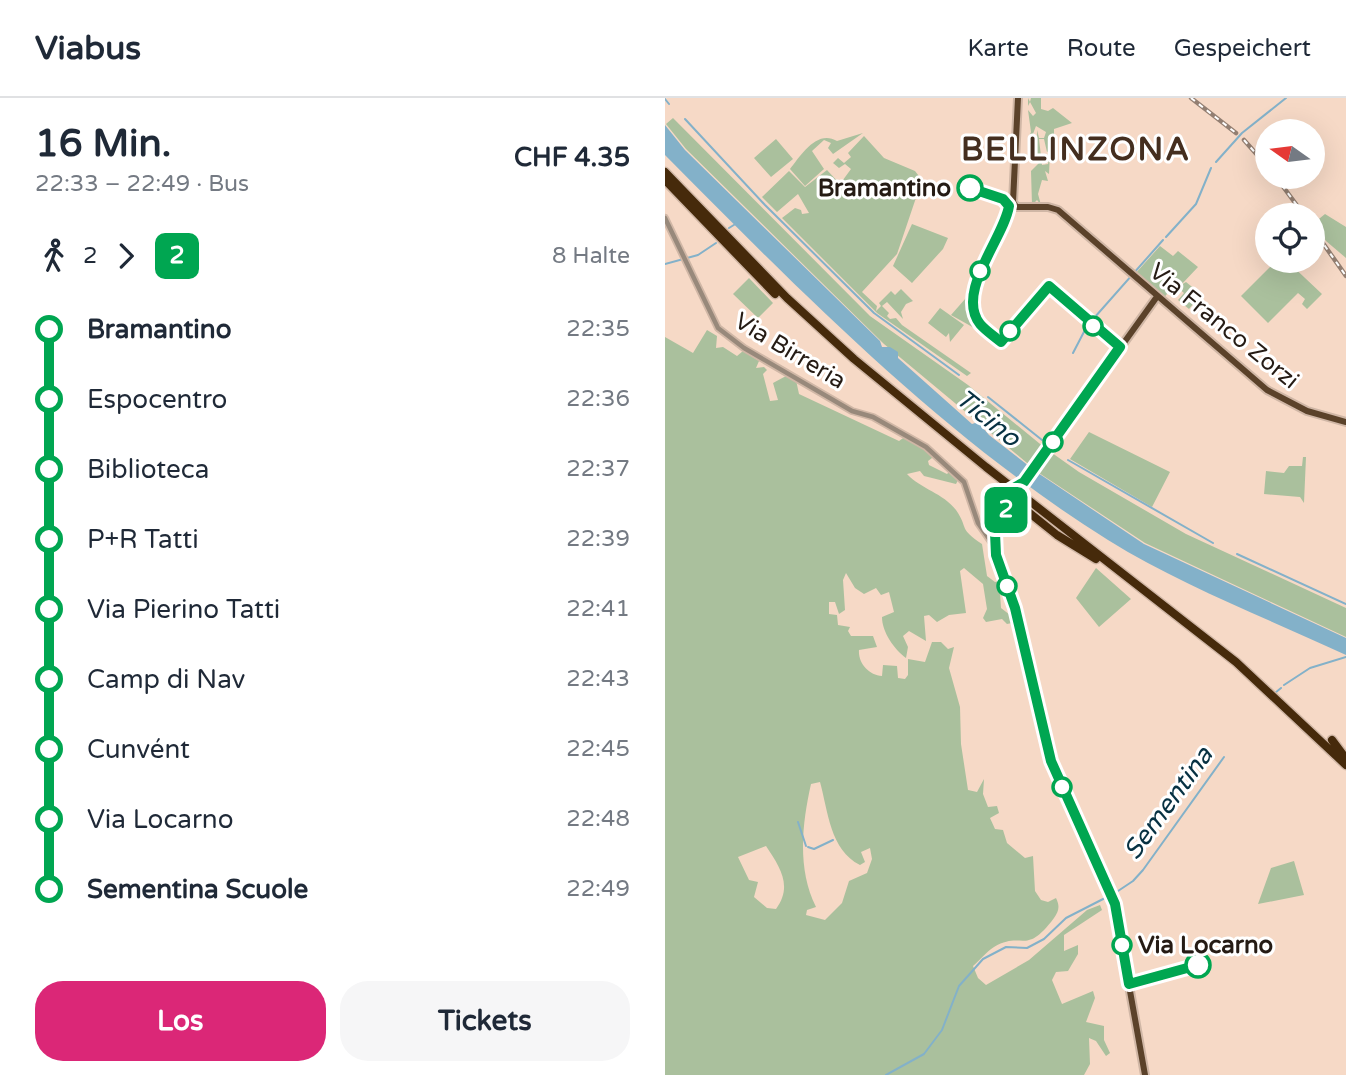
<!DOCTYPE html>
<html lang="de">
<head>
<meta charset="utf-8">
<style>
	:root { --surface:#fff; --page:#f6f6f7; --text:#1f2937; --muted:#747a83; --line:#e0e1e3; --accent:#db2777 }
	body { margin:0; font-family:"Varela Round",sans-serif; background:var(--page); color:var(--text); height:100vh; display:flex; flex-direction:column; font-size:26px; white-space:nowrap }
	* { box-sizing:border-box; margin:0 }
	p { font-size:23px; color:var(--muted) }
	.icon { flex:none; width:38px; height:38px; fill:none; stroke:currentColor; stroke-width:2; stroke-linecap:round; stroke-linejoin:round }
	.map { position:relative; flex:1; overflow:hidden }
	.details { display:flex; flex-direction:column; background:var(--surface); width:665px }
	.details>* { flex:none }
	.badge { padding:0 14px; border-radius:10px; font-size:24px; line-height:46px }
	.needle { width:46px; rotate:284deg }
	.buttons { position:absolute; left:590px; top:21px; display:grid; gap:14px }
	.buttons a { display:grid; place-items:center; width:70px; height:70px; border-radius:50%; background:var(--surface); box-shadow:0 7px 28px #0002; font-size:35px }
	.map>.badge { position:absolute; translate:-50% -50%; box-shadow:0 0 0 4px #fff }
	.legs { display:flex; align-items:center; gap:10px; height:77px; padding:0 35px; font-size:23px }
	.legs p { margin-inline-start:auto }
	.head { display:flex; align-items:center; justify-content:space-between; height:119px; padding:0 35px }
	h1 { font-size:38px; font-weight:800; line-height:52px }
	.cta { display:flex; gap:14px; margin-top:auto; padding:14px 35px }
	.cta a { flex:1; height:80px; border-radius:28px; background:var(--accent); color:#fff; font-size:28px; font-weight:800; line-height:80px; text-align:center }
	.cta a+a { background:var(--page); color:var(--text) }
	ul { padding:0 35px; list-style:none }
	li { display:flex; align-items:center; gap:24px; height:70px; font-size:26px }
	li i { display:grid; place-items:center; width:10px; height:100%; margin:0 9px; background:currentColor }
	li i::after { content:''; width:18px; height:18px; margin:-9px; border:5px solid; border-radius:50%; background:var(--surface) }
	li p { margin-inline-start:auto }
	li:first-child i { background:linear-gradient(#0000 50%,currentColor 0) }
	li:last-child i { background:linear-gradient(currentColor 50%,#0000 0) }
	header { display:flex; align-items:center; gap:42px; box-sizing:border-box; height:98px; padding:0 35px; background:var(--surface); border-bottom:2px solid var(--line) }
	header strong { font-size:33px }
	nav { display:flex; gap:38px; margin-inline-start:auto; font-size:24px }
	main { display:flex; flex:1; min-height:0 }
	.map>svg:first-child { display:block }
	.green { fill:#aac09d; fill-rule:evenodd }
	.water { fill:#83b1c9 }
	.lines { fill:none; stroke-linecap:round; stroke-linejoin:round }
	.stream { stroke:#83b1c9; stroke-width:2 }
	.minor-casing { stroke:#d0b7a6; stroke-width:8 }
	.major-casing { stroke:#d0b7a6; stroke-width:10 }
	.highway-casing { stroke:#d0b7a6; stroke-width:11 }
	.minor { stroke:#98897b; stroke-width:4.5 }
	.major { stroke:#5b422a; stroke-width:6 }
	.highway { stroke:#462a0b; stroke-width:8 }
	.rail-casing { stroke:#937f72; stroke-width:4.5 }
	.rail { stroke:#fff; stroke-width:2; stroke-dasharray:5; stroke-linecap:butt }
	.major-bridge-casing { stroke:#d0b7a6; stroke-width:10; stroke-linecap:butt }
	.major-bridge { stroke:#5b422a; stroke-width:6 }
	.line-1-casing { stroke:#fff; stroke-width:16 }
	.line-1 { stroke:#00a651; stroke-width:10 }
	.stop-1-dot { fill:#fff; stroke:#00a651; stroke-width:3.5 }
	.labels { text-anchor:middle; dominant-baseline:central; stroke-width:6; stroke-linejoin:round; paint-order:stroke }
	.stop-label { font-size:24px; font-weight:bold; fill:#251b14; stroke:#fff; text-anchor:end }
	.street-label { font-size:24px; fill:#251b14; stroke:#fff }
	.water-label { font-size:26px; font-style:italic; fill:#073142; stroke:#fff }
	.district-label { font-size:32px; font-weight:bold; letter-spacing:2px; fill:#442e1f; stroke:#fff }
</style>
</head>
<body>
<header>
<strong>Viabus</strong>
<nav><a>Karte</a><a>Route</a><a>Gespeichert</a></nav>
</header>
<main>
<section class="details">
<div class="head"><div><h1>16 Min.</h1><p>22:33 – 22:49 · Bus</p></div><b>CHF 4.35</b></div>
<div class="legs"><svg class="icon" aria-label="walk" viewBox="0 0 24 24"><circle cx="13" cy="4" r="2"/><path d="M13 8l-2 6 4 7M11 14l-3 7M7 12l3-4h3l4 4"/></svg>2<svg class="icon" aria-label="forward" viewBox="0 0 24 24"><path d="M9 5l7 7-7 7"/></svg><b class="badge" style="background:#00a651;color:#fff">2</b><p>8 Halte</p></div>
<ul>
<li><i style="color:#00a651"></i><b>Bramantino</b><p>22:35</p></li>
<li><i style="color:#00a651"></i><span>Espocentro</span><p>22:36</p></li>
<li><i style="color:#00a651"></i><span>Biblioteca</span><p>22:37</p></li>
<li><i style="color:#00a651"></i><span>P+R Tatti</span><p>22:39</p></li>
<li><i style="color:#00a651"></i><span>Via Pierino Tatti</span><p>22:41</p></li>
<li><i style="color:#00a651"></i><span>Camp di Nav</span><p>22:43</p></li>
<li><i style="color:#00a651"></i><span>Cunvént</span><p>22:45</p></li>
<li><i style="color:#00a651"></i><span>Via Locarno</span><p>22:48</p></li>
<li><i style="color:#00a651"></i><b>Sementina Scuole</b><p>22:49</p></li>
</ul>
<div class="cta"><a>Los</a><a>Tickets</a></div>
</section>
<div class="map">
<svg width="681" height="977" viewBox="0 0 681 977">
	<rect width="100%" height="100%" fill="#f6d9c6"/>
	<path class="green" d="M363 0 365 4 366 0H376V11L383 13 388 10 407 25 389 31V50L382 54 379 41H374L377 67 383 66 385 54 384 76 380 73 383 83 377 82 373 96 376 107 372 102 367 107 366 73 374 65 373 62 369 64V58H372L366 42 372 41V32L374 40H379L381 34 371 28 366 41 364 39 366 34 363 12 368 18 371 15 365 4 363 8Z
		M8 20 205 218 303 287 380 350 414 374 521 436 681 510V539L480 445 374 375 219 246 21 51 1 26Z
		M198 35 168 56 163 50 166 45 159 42 147 53 159 71 140 88 125 71C136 57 152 31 172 43Z
		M199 38 219 60 250 73 257 82 232 156 197 194 212 208 211 213 216 208 214 205 226 193 230 197 236 191 248 203 241 206 236 214 238 221 222 204 217 208 224 215 222 218 225 221 231 220 237 227 306 275 302 278 212 215 117 120 130 110 136 112 137 116 144 115 133 96 112 114 97 99 124 73 140 89 162 72 175 86 186 71 180 66 174 70 168 65 173 60 179 65 186 59 183 55Z
		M111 41 128 61 106 79 89 60Z
		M660 116 681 129V160L661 143 649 125Z
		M247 126 283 140 278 151 247 185 228 168Z
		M495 148 508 158 513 153 533 169 516 187 521 184 536 196 524 211 513 202 519 195 513 190 515 187H509L498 201 470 176Z
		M611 163H622L657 196 642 211 637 206 640 201 633 195 603 225 576 198Z
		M84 180 108 205 93 220 68 196Z
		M308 192 311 220 316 228 311 231 286 217Z
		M275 210 299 227 285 244 284 235 281 239 263 225Z
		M42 232 52 238 51 250 58 249 72 258 78 253 94 263 91 270 99 269 102 272 98 276 105 303 113 302 108 285 121 278 131 282 134 296 234 343 241 338 271 357 263 363 264 367 282 376 286 372 294 380 291 386 259 378 255 373 242 376C256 391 278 395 291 412 304 431 293 430 317 446L322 478 330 484 340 482 344 494 335 495 336 510 345 517 347 525 342 526 337 521 321 524 318 520 322 511 318 486 299 470 295 473 301 515 284 517 272 524 264 517 259 518 261 543 244 533 238 538 243 549 241 560C229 551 217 534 217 519L229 514 224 494 216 497 211 490 199 496 190 490 181 475 178 482 180 512 174 516 170 504H164V516L172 517 173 527 185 529 183 533 186 538H208L212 549 194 552C193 565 204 577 217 578L218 567 232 568 233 580 240 581 243 577V561L260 564 267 544H276L283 551 289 549 284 570 295 609 296 646 303 692 312 694 319 681 318 696 323 709 332 708 334 715 325 720 330 731 338 732 342 745 360 760 368 758 370 793 376 802 383 804 391 800C395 808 394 813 389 820 360 859 358 832 329 849 321 854 315 862 308 868L313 880 321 887 364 862 422 812 435 807 437 812 399 837V853L413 847V856L403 873 391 874 387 882 397 906 428 893 430 900 421 924 439 928V942L445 955 441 958 431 943 424 940 425 966 419 977H0V239L28 255ZM155 684C163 713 165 752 195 767L200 764 196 754 205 750 207 761 202 775 184 783 177 805 160 822 141 817 142 812 151 809C132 771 137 726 146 686ZM101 748C115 769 128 788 111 811L102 810 89 799 93 784 84 782 73 759Z
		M424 334 505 374 487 409 405 361Z
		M638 359H641L639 405 635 399 599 396 601 373 619 375 624 368H637Z
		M431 470 466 501 434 529 411 500Z
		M629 763 639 797 593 806 606 770Z"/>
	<path class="water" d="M0 27 20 52 215 243 217 249H225L233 254V260L307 326 313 324 324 337 373 375 479 446 681 540V557C602 520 517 488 443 442 278 339 136 194 0 57Z"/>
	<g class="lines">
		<path class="stream" d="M0 1 4 6
			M20 21 100 107 209 215 294 277
			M551 64 577 35 621 0
			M64 130 72 125
			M501 139 531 106 546 70
			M0 166 33 157 51 145
			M408 255 422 228 498 142
			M323 299 377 342
			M403 362 548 445
			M572 456 681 506
			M619 587 645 570 681 559
			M610 595 616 590
			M133 724 141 748
			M143 749 149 751 168 742
			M447 797 468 783 478 772 559 659
			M221 977 259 956 277 932 294 888 318 861 341 849 362 850 379 841 401 820 442 799"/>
		<defs>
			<path id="minor" d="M0 120 53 230 79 250 187 313 208 319 261 349 299 384 313 425 329 448
				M322 433 331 427"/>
			<path id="major" d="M348 104 353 0
				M348 104 350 107 346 110 344 106Z
				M348 109H383L393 112 602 292 642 313 681 324
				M351 389 359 384 491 200
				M344 399 330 435 331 457 351 515 386 663 450 809 480 977"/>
			<path id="highway" d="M0 74 122 200 189 261 321 369 571 564 681 667
				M0 82 110 196
				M352 405 392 437 431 461
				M667 642 679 658"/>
		</defs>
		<use href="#minor" class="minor-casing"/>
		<use href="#major" class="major-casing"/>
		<use href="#highway" class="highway-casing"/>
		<use href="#minor" class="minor"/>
		<use href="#major" class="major"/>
		<use href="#highway" class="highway"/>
		<defs>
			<path id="rail" d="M526 0 571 35
				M579 42 602 68
				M611 79 639 117
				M648 131 681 178"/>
		</defs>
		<use href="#rail" class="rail-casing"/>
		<use href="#rail" class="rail"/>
		<defs>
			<path id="major-bridge" d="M343 397a8 8 0 1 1 16 0a8 8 0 1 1-16 0Z"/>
		</defs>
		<use href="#major-bridge" class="major-bridge-casing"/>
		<use href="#major-bridge" class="major-bridge"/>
	</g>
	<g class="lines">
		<defs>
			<path id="line-1" d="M305 90 338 101 344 108C339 140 290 194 315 226 321 233 329 238 336 244L384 188 455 249 359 384 345 392 344 404 330 435 331 457 350 510 386 663 450 806 464 886 533 867"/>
		</defs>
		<use href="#line-1" class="line-1-casing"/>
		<use href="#line-1" class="line-1"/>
	</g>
	<g class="stop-1-dot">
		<circle cx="305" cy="90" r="12"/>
		<circle cx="315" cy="173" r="9"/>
		<circle cx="428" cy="228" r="9"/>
		<circle cx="345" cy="233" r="9"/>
		<circle cx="388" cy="344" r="9"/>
		<circle cx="342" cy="488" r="9"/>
		<circle cx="397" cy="689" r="9"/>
		<circle cx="457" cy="847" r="9"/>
		<circle cx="533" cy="867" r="12"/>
	</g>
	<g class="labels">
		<g class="stop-label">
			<text x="286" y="90">Bramantino</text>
			<text x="473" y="847" text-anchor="start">Via Locarno</text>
		</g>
		<g class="street-label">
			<text transform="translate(559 228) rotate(39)">Via Franco Zorzi</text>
			<text transform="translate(125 253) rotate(31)">Via Birreria</text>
		</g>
		<g class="water-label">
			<text transform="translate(323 320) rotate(39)">Ticino</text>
			<text transform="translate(503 705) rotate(-54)">Sementina</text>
		</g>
		<g class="district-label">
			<text x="411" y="52">BELLINZONA</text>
		</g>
	</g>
</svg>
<div class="buttons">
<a><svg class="needle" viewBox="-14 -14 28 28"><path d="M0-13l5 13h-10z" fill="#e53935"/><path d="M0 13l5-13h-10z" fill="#747a83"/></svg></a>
<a><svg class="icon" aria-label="locate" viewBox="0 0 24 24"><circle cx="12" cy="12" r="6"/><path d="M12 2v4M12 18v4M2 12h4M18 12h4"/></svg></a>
</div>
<b class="badge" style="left:341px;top:412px;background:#00a651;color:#fff">2</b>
</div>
</main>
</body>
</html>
